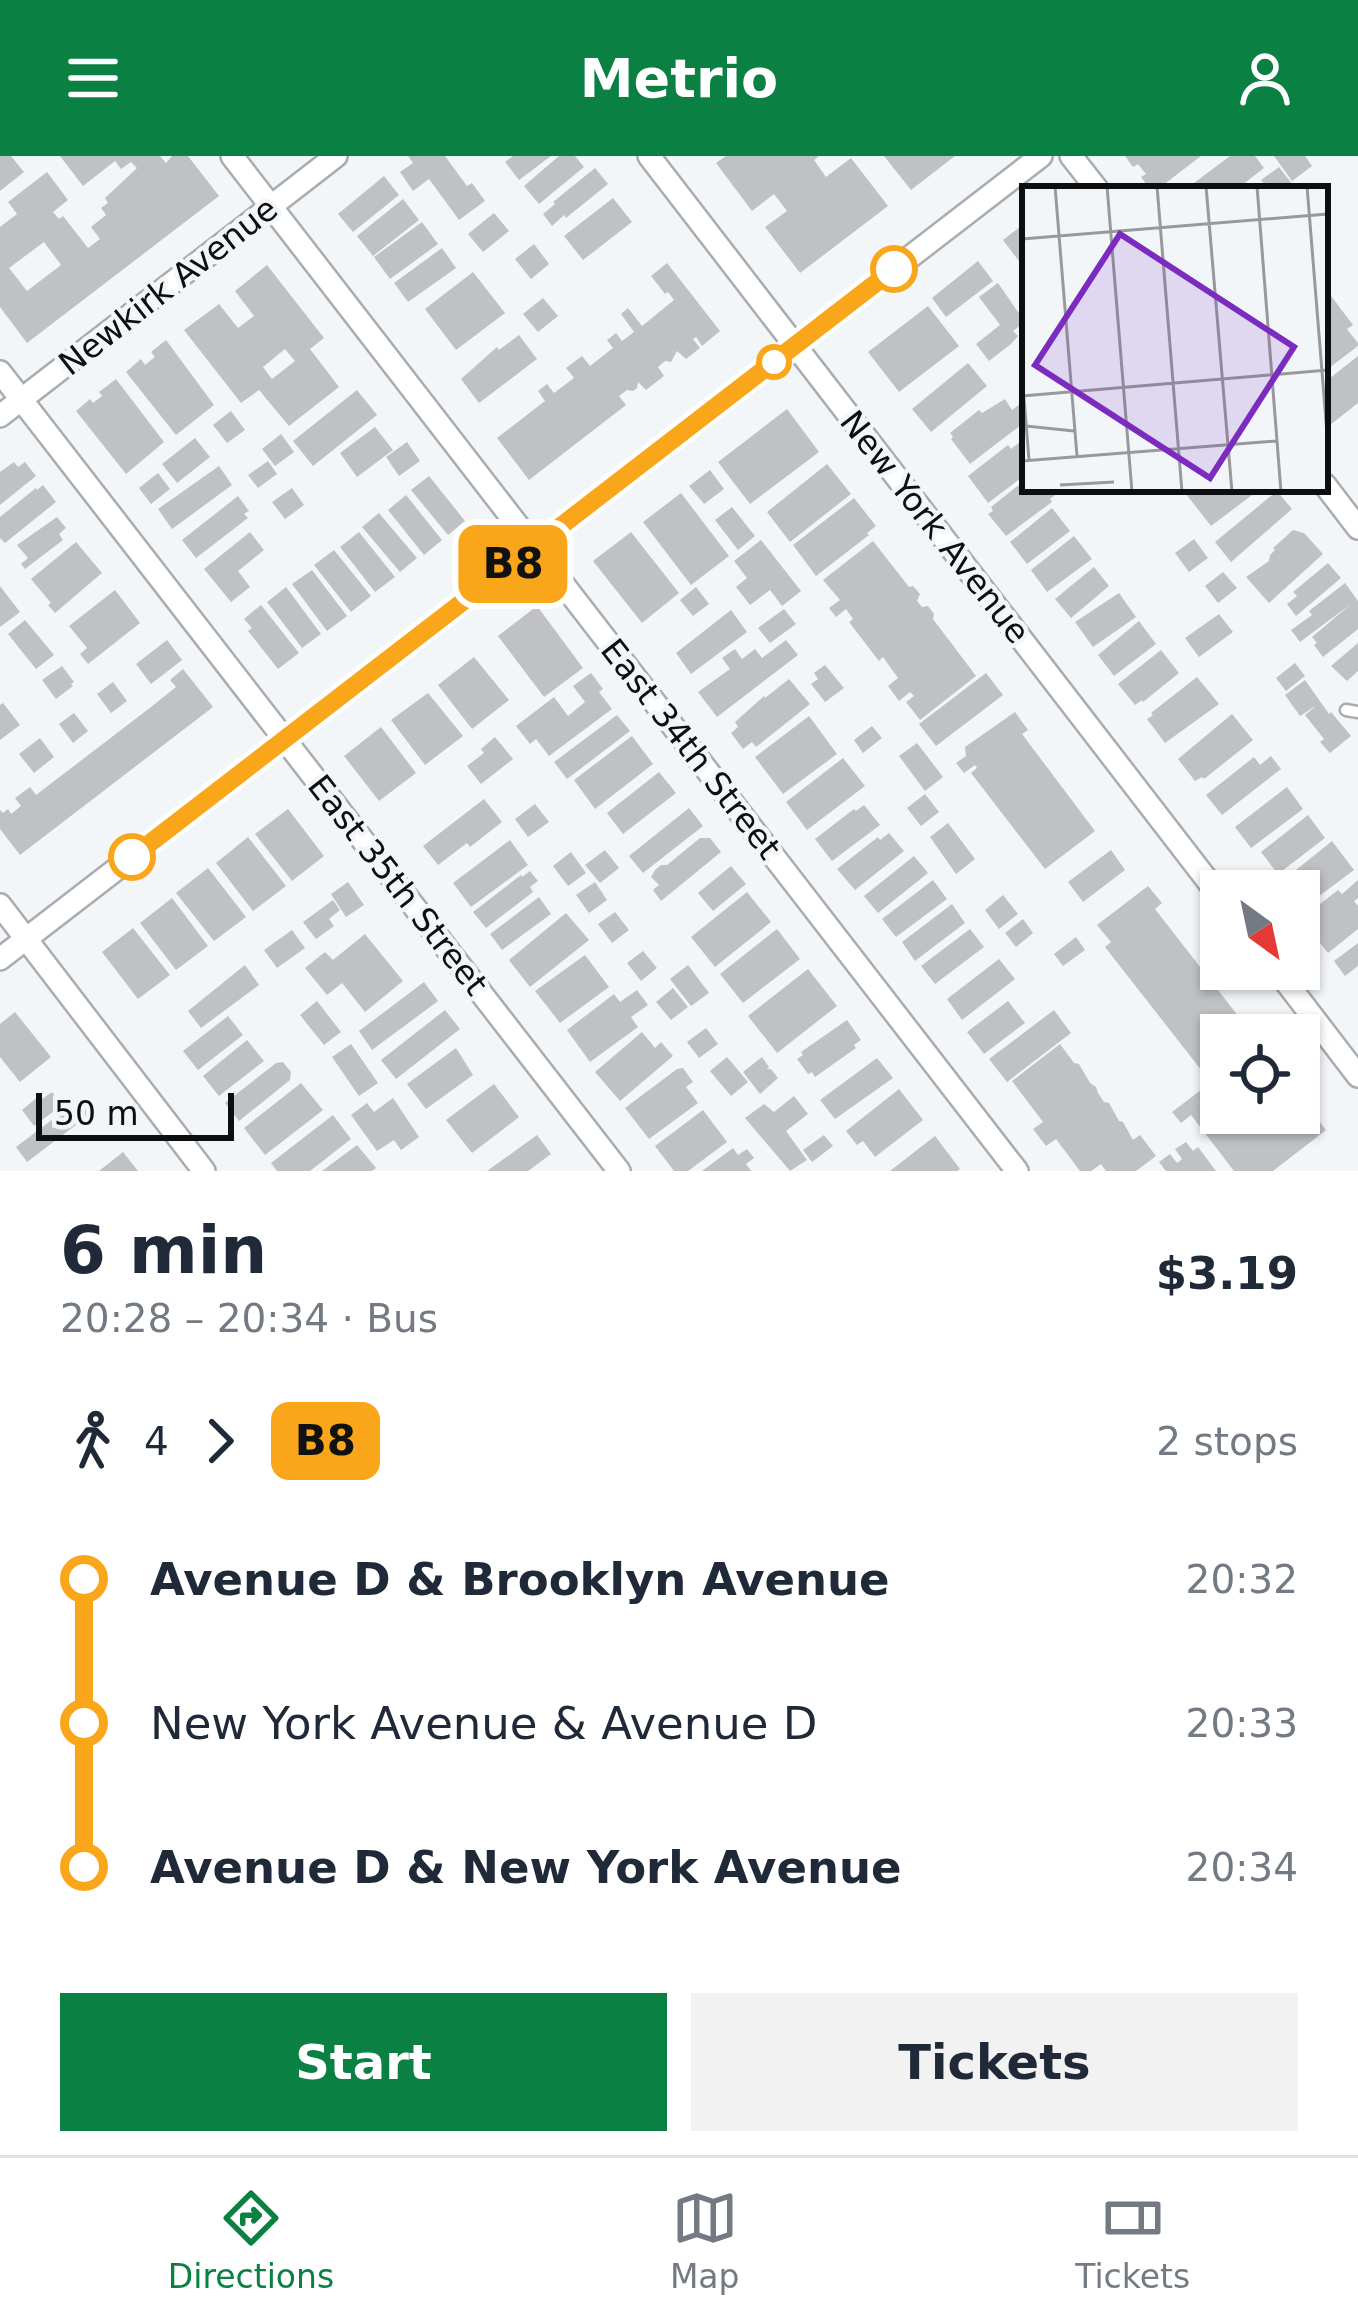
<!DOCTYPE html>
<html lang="en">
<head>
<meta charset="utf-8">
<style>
	:root { --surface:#fff; --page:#f2f2f3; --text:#1f2937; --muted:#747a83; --line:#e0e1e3; --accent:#0b8043 }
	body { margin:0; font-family:"DejaVu Sans",sans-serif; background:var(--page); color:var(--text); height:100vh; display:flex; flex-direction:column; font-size:45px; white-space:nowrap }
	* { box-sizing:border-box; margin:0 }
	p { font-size:39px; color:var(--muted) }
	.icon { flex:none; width:66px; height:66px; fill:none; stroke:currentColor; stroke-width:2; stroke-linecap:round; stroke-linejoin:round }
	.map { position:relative; height:1015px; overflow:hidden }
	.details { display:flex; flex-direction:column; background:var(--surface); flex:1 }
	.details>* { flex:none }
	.badge { padding:0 24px; border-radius:18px; font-size:42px; line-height:78px }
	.needle { width:78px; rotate:147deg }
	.tools { position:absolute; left:1200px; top:714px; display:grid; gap:24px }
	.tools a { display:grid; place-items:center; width:120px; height:120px; border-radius:0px; background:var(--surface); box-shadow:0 3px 9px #0004; font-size:60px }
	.scale { position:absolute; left:36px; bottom:30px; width:198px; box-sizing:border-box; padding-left:12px; border:6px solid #0d0e0f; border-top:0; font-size:33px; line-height:42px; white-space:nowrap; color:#0d0e0f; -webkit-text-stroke:9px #f3f6f9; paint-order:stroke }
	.map>.badge { position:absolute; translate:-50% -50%; box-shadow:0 0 0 6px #fff }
	.legs { display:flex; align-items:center; gap:18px; height:132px; padding:0 60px; font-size:39px }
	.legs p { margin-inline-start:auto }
	.headline { display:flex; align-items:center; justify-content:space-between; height:204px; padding:0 60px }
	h1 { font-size:66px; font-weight:800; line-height:90px }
	.primary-button { display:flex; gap:24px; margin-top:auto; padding:24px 60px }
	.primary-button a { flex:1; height:138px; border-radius:0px; background:var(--accent); color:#fff; font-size:48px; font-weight:800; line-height:138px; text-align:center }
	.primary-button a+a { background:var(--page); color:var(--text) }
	ul { padding:0 60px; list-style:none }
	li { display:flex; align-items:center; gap:42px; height:144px; font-size:45px }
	li i { display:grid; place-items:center; width:18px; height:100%; margin:0 15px; background:currentColor }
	li i::after { content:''; width:30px; height:30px; margin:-15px; border:9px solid; border-radius:50%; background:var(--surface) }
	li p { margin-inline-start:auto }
	li:first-child i { background:linear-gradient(#0000 50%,currentColor 0) }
	li:last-child i { background:linear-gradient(currentColor 50%,#0000 0) }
	header { display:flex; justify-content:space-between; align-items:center; height:156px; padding:0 60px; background:var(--accent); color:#fff; font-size:54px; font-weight:800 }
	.tab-bar { display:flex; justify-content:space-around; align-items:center; height:168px; border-top:3px solid var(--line); background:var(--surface); font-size:33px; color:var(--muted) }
	.tab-bar a { display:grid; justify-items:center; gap:6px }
	.tab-bar .selected { color:var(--accent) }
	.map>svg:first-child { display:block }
	.building { fill:#bfc1c4; fill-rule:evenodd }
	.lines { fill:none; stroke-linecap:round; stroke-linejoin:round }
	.lane-casing { stroke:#aaacaf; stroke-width:15 }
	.street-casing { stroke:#aaacaf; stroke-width:26 }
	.lane { stroke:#fff; stroke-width:10 }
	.street { stroke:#fff; stroke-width:21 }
	.line-1-casing { stroke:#fff; stroke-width:27 }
	.line-1 { stroke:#faa61a; stroke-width:18 }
	.stop-1-dot { fill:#fff; stroke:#faa61a; stroke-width:6 }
	.labels { text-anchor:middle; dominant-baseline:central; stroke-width:9; stroke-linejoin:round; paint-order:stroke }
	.street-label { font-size:33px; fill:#0d0e0f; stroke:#f3f6f9 }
	.inset-road { fill:none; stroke:#97999b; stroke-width:3 }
	.view { fill:#7b2cbf; fill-opacity:0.15; stroke:#7b2cbf; stroke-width:6 }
	.inset-edge { fill:none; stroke:#0d0e0f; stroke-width:6 }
</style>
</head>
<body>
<header><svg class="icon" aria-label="menu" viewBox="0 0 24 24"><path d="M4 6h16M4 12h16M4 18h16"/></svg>Metrio<svg class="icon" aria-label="person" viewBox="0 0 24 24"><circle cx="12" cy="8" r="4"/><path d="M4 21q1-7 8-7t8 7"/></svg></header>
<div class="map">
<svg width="1358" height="1015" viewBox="0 0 1358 1015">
	<rect width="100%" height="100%" fill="#f3f6f9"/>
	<path class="building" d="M0 0H11L24 16 0 35Z
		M60 0H160L166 7 172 0H188L219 40 27 187 0 151V71L17 58 8 46 47 16 68 44 53 56 59 63 63 60 88 92 100 83 91 71 106 59 101 52 108 47 105 42 137 12 131 6 121 13 115 5 83 30ZM44 86 61 109 27 135 9 112Z
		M408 0H445L467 30 472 27 485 45 459 64 429 23 413 35 400 16 413 7Z
		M513 0H551L519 24 505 6Z
		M559 0H575L584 11 539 48 524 30Z
		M726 0H819L814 4 826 21 851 2 888 50 800 117 765 71 787 55 774 38 752 55 716 7Z
		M884 0H955L911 34Z
		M1125 0H1201L1158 33H1150L1141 21 1146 18 1138 8 1133 11Z
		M1230 0H1255L1264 12 1237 33H1186Z
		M1274 0H1305L1312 10 1292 25Z
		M1279 11 1296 33H1268L1261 24Z
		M595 12 608 28 566 62 564 59 552 70 543 58 555 48 553 46Z
		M384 20 399 39 353 76 338 58Z
		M613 42 632 66 583 104 564 80Z
		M403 43 419 64 373 100 357 80Z
		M494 57 509 75 483 96 468 78Z
		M422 66 438 88 390 123 374 101Z
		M1025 67V113L1003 84Z
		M534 88 549 108 531 123 515 103Z
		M442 92 456 112 408 146 394 127Z
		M978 105 993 125 946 161 932 142Z
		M667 107 720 175 702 190 696 181 693 183 700 192 686 203 677 195 671 206 665 205 658 211 664 220 646 234 638 226 637 232 633 235 627 234 619 240 626 249 529 324 497 282 545 245 538 235 547 228 554 237 574 222 566 212 582 200 590 210 613 192 607 184 616 177 622 185 634 176 621 158 628 152 642 170 674 144 668 136 665 138 651 120Z
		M267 109 324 182 310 193 339 231 289 270 259 234 241 247 184 174 219 148 238 172 254 160 235 135ZM285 193 295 205 272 223 263 211Z
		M473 116 505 157 456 194 425 153Z
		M998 127 1025 166 1013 175 1018 180 1011 188 989 205 976 188 1000 169 979 141Z
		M1325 132 1353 169 1347 173 1358 187V190L1325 215Z
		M543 142 558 160 538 176 523 158Z
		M928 150 959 190 899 236 868 196Z
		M519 179 537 203 479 247 461 223 497 191 499 194Z
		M166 184 214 249 176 279 126 216 141 203 145 209 155 201 151 196Z
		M1358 200V247L1330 269 1325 262V226Z
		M968 207 987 230 931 276 912 253Z
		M116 223 164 286 126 318 76 255 90 243 93 247 102 240 99 236Z
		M357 234 377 259 313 310 293 285Z
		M1005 243 1012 254 1025 244V266L970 308 951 283 953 281 950 277 979 254 982 257Z
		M787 253 819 296 750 348 718 306Z
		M231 255 245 274 227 287 213 269Z
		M375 271 393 294 357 321 340 297Z
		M281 278 294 296 275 310 262 293Z
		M195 282 210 301 177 327 162 308Z
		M407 286 420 305 399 320 386 301Z
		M1020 286 1025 292V319L988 347 968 320 1008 289 1011 293Z
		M268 305 277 318 258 332 248 319Z
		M14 306 18 311 25 306 36 320 0 349V316Z
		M827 308 851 338 790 386 767 356Z
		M219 310 232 329 172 373 158 353Z
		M710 314 724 333 704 348 689 330Z
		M158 317 170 333 151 348 139 332Z
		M429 320 465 365 448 379 411 334Z
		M1025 324V333H1057L1059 336 1050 343 1052 346 1006 380 988 358 993 355 991 351Z
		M43 329 56 346 5 387 0 382V361L36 332 37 334Z
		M292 332 304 349 285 363 272 346Z
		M1182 333H1260L1211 370Z
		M1277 335 1292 353 1231 406 1215 386Z
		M681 337 729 400 691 429 643 366Z
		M406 339 442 384 424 399 388 354Z
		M238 340 249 355 244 358 248 362 196 402 182 384Z
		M854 342 876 370 867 377 869 379 816 420 793 389Z
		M732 351 755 380 738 394 715 364Z
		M1052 352 1070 375 1027 408 1010 386Z
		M379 357 417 402 400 416 362 371Z
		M57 361 66 372 59 378 63 384 25 413 21 408 28 402 17 389Z
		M1293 374 1304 377 1323 398 1269 447 1246 421 1269 405 1270 399 1275 394 1273 392Z
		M250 376 264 394 238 415 250 431 231 446 204 413Z
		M359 376 395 421 375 436 340 391Z
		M631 376 679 437 642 467 593 405Z
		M1074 380 1092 403 1047 436 1031 414Z
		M1194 383 1208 402 1189 416 1175 397Z
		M761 384 801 435 782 450 770 434 750 449 736 431 747 422 734 405Z
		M873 385 909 431 913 430 920 438 917 445 922 451 928 450 934 458 933 463 976 520 920 564 906 546 914 540 910 536 899 545 888 530 898 522 883 501 879 505 849 466 853 463 846 453 836 461 829 452 840 444 823 424Z
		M76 386 102 417 55 457 48 449 51 447 31 423Z
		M334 394 371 440 351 456 314 409Z
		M1328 407 1341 422 1296 460 1287 448 1297 440 1293 436Z
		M1094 411 1109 430 1071 462 1055 443Z
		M312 414 347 460 327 475 292 428Z
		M1223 416 1237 432 1218 447 1205 430Z
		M1345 427 1358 445V473L1323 501 1314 489 1317 487 1312 481 1351 448 1300 486 1291 474 1312 459 1309 455Z
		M0 430 20 456 0 471Z
		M286 431 321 478 302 492 267 446Z
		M696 431 709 448 693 460 680 444Z
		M115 434 140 467 88 508 80 498 87 492 69 470Z
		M1119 437 1136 461 1093 491 1075 466Z
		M261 449 299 497 278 513 248 475 252 472 244 463Z
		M537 450 583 512 544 541 498 480Z
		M784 453 796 468 770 487 758 472Z
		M731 454 747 476 691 518 676 497Z
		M1219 458 1233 476 1199 501 1185 482Z
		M25 464 54 499 36 513 8 478Z
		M1139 465 1156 488 1114 520 1098 499Z
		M167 484 182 504 151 528 136 508Z
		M786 484 798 499 717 561 698 536 730 513 722 502 735 493 742 503 755 493 762 502Z
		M1358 487V515L1347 525 1331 510Z
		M1161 494 1179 517 1143 546 1142 544 1135 549 1118 528Z
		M474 501 509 544 472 573 438 529Z
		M1295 507 1305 520 1286 535 1276 522Z
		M825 509 844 532 825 546 811 528 818 523 814 517Z
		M62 510 74 526 71 528 73 530 56 543 42 524Z
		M183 513 213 551 20 699 0 673V654L3 657 8 653 11 658 21 650 15 642 30 631 36 639 151 551 176 531 170 524Z
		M591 517 603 533 599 536 612 553 549 600 536 583 530 588 516 570 554 541 568 560 585 546 573 530Z
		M986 517 1003 539 936 590 919 568Z
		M1197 521 1219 548 1165 587 1147 563 1153 559 1151 557Z
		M789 523 810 548 756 591 752 586 743 593 731 577 738 571 735 566 764 540 765 542Z
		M1305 524 1329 558 1331 556 1351 580 1330 597 1320 586 1324 583 1305 559 1317 549 1300 560 1285 539Z
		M113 526 127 545 111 557 97 538Z
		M428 537 463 580 425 609 391 564Z
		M3 547 20 569 0 584V549Z
		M1015 556 1028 574 1022 578 1095 675 1045 713 971 617 977 612 975 609 964 617 956 607 966 600 965 591Z
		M74 557 88 575 73 587 59 568Z
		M1232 558 1253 584 1204 623 1202 621 1195 625 1178 603Z
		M617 559 630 575 567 623 554 606Z
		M809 560 837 598 783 638 755 601Z
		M872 570 882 582 863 597 854 584Z
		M381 571 416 617 379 645 344 600Z
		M632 580 653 608 595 653 574 624Z
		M495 581 513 603 481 628 467 610 484 597 481 593Z
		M40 582 54 601 34 617 19 598Z
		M917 587 943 621 925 635 899 600Z
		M1271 600 1281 613 1222 659 1206 639 1254 601 1260 609Z
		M843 602 865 630 807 674 786 646Z
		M659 616 676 637 623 678 607 657Z
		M1287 631 1303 653 1251 692 1235 671Z
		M925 638 939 656 921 670 907 652Z
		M484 643 502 666 470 691 467 687 438 709 423 690Z
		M535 648 549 666 528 681 515 663Z
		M864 649 880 669 832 705 815 683 854 653 856 655Z
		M689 652 703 670 643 717 629 700Z
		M288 653 324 700 292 725 255 678Z
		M1308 659 1325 682 1278 718 1261 696Z
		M948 667 975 703 956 718 930 681Z
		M889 677 904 695 855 734 837 713 878 681 880 684Z
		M248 681 286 730 253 755 216 707Z
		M700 682H710L721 696 661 745 653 734 659 729 651 721 655 714 661 709H667Z
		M510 684 528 709 471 751 453 727Z
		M1332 685 1354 714 1299 755V735H1278L1275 731Z
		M605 694 619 712 600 727 585 709Z
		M1111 694 1125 714 1083 746 1068 726Z
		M571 696 586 717 568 730 553 710Z
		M914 700 928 717 878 757 864 740Z
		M731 710 746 728 713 755 698 737Z
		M208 712 246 761 214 785 176 737Z
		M530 715 538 725 530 731 533 736 486 772 473 756 521 719 522 721Z
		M933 724 947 743 896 781 882 763Z
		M1358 724V742L1354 745 1358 750V773L1328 797 1301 763 1338 734 1342 738Z
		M348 726 364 749 346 761 331 738Z
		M595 726 607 744 589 757 576 739Z
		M1148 730 1162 747 1155 753 1253 879H1221V915L1209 924 1105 791 1111 786 1097 769Z
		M747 736 771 766 715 811 691 781Z
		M1003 739 1018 758 999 773 985 754Z
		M539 741 551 758 502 794 490 778Z
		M172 742 208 790 176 814 140 767Z
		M333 744 340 754 329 763 334 770 316 783 303 766Z
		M952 748 965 767 915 805 902 786Z
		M615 756 629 774 612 787 598 768Z
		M566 757 589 784 530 831 509 804Z
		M1023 763 1033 777 1016 791 1005 777Z
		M133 772 170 819 138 843 102 796Z
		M777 773 800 803 743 847 720 818Z
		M970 773 984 791 935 828 921 810Z
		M292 774 305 792 277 812 264 794Z
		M365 778 403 825 365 856 342 827 327 839 305 812 325 796 333 804Z
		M1076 781 1085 794 1063 810 1054 798Z
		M1358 787V810L1345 820 1334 805Z
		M643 795 657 812 641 825 627 807Z
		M585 799 609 831 560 867 535 835Z
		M999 803 1015 823 962 864 947 843Z
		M245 809 259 829 201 872 188 855Z
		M688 809 709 837 691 850 670 823Z
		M808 813 837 850 777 897 748 860Z
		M424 826 438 845 372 894 359 875Z
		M673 832 688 851 671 864 656 846Z
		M637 834 648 849 631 861 638 871 590 906 567 874 614 838 620 846Z
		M317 845 341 876 324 889 300 859Z
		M1008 845 1025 867 984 898 967 876Z
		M445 854 460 873 396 923 381 904Z
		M1054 854 1071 877 1007 926 989 903Z
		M15 856 51 901 20 926 0 901V868Z
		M228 860 243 879 198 914 183 895Z
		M847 864 861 884 854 889 856 892 815 921 812 916 808 918 797 903 803 899 801 896Z
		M706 872 718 888 699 902 687 886Z
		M642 876 655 892 661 886 673 900 620 945 595 916Z
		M247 884 264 905 219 940 203 920Z
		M351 888 378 927 359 940 332 901Z
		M1060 888 1074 907 1079 908 1090 927 1096 931 1098 937 1104 946 1109 947 1119 965 1123 966 1133 984 1140 979 1156 1000 1136 1015H1106L1101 1008 1091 1015H1080L1056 983 1046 990 1033 973 1043 966 1012 925Z
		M456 892 473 919 426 953 407 928Z
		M727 901 748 926 731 940 710 915Z
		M762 901 769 911 767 913H771L778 922 760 938 743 916Z
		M877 902 893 922 835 963 820 944Z
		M283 906 291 916 290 924 239 965 225 947 276 907Z
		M683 912 693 926 686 931 698 947 649 983 625 952 677 913Z
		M301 927 323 954 265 999 244 972Z
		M494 928 519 961 472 997 446 964Z
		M1221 930V957H1299V939L1326 974 1273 1015H1234L1191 959 1181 967 1172 956 1201 934 1207 941Z
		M899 933 923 964 875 1001 863 985 857 989 846 975Z
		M52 936 62 949 34 970 22 954 39 940 42 943Z
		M794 940 808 958 786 975 807 1004 790 1015 745 962 764 948 774 956Z
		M81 942 93 956 27 1006 16 991Z
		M393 942 419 981 401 994 394 984 377 995 351 959 367 947 374 956Z
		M703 954 727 986 688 1015H674L655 990Z
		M333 959 351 983 310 1015H277L271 1007Z
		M537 979 551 998 528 1015H487Z
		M824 979 833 990 812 1006 803 994Z
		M935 980 960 1013 957 1015H890Z
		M1186 986 1193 995 1198 991 1216 1015H1166L1159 1006 1170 998 1177 1007 1180 1005 1182 1003 1175 993Z
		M357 989 376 1012 372 1015H322Z
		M733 992 738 999 747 993 754 1002 746 1008 751 1015H702Z
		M123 996 138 1015H99Z"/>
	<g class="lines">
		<defs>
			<path id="lane" d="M1346 554 1358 556"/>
			<path id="street" d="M232 0 1017 1015
				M649 0 1221 742
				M1071 0 1097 33
				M0 216 619 1015
				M0 260 336 0
				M1325 329 1358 372
				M0 749 204 1015
				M0 803 1041 0
				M1276 813 1358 920"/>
		</defs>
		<use href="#lane" class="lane-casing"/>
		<use href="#street" class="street-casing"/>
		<use href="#lane" class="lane"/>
		<use href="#street" class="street"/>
	</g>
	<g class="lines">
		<defs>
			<path id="line-1" d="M132 701 894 113"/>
		</defs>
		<use href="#line-1" class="line-1-casing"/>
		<use href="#line-1" class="line-1"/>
	</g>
	<g class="stop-1-dot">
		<circle cx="894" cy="113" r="21"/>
		<circle cx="774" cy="206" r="15"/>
		<circle cx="132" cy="701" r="21"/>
	</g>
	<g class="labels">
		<g class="street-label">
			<text transform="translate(168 130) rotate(-38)">Newkirk Avenue</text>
			<text transform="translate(935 371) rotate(52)">New York Avenue</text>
			<text transform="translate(691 593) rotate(52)">East 34th Street</text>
			<text transform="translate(398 729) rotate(52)">East 35th Street</text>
		</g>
	</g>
	<g transform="translate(1022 30)">
		<rect width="306" height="306" fill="#f3f6f9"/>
		<path class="inset-road" d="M33 0 55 270M85 0 110 306M135 0 160 306M184 0 210 306M235 0 259 306M285 0 306 260M0 53 306 28M0 188 7 274M0 210 306 184M4 240 52 245M0 275 254 255M38 299 92 296"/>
		<path class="view" d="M98 48 272 161 188 292 13 179Z"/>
		<rect width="306" height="306" class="inset-edge"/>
	</g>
</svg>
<div class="tools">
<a><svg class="needle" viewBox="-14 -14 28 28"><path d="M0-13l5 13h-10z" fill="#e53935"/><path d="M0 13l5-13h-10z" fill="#747a83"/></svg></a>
<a><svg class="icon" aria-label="locate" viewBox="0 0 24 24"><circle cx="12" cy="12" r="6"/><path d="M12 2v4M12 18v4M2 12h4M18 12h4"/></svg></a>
</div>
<div class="scale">50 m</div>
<b class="badge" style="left:513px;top:408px;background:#faa61a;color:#111">B8</b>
</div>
<section class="details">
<div class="headline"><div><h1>6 min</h1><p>20:28 – 20:34 · Bus</p></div><b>$3.19</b></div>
<div class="legs"><svg class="icon" aria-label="walk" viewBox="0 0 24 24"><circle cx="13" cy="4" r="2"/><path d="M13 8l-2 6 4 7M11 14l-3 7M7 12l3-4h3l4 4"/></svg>4<svg class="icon" aria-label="forward" viewBox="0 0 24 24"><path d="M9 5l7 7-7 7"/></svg><b class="badge" style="background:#faa61a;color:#111">B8</b><p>2 stops</p></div>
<ul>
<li><i style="color:#faa61a"></i><b>Avenue D &amp; Brooklyn Avenue</b><p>20:32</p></li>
<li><i style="color:#faa61a"></i><span>New York Avenue &amp; Avenue D</span><p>20:33</p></li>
<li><i style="color:#faa61a"></i><b>Avenue D &amp; New York Avenue</b><p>20:34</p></li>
</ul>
<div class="primary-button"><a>Start</a><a>Tickets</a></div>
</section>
<nav class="tab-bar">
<a class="selected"><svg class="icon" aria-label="directions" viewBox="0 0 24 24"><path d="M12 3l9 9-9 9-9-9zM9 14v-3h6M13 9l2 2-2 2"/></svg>Directions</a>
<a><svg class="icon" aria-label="map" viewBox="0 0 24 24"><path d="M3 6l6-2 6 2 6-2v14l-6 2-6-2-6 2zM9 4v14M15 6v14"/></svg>Map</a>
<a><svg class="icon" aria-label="tickets" viewBox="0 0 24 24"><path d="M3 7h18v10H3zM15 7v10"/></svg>Tickets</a>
</nav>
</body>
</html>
